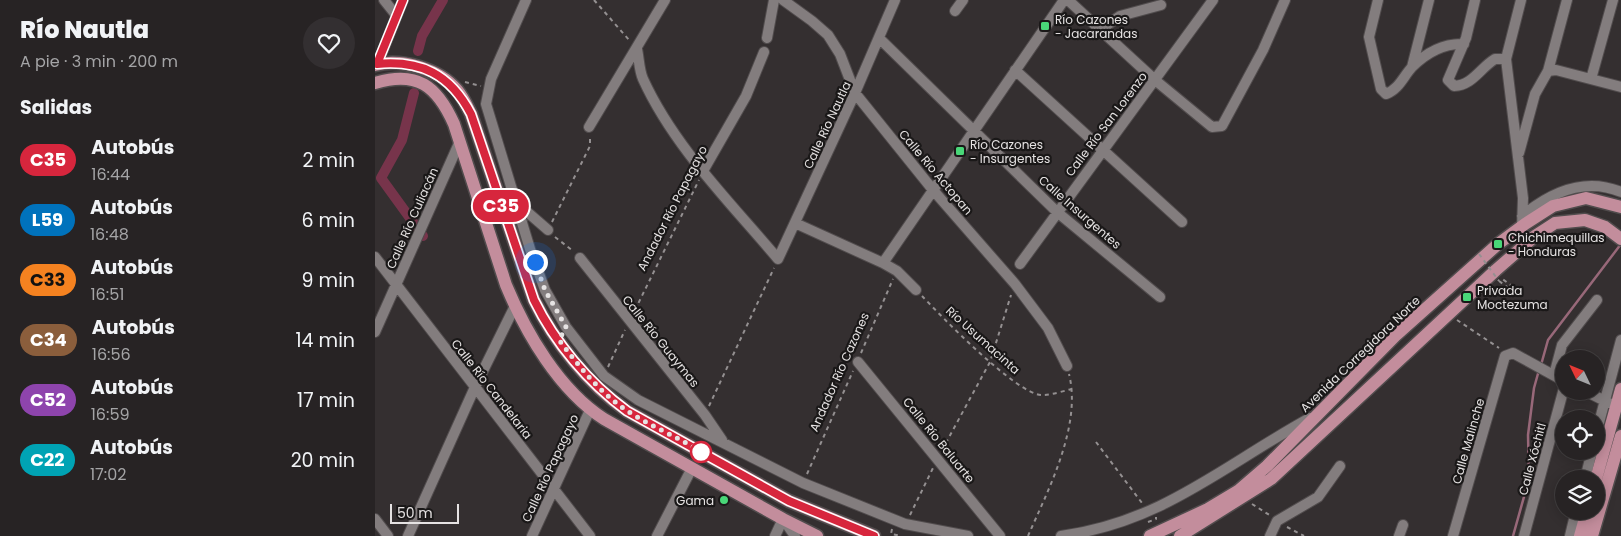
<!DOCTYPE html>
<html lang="es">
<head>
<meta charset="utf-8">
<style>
	:root { --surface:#272324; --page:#332f31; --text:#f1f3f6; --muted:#a4a4a6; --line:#434041 }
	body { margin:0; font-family:Poppins,sans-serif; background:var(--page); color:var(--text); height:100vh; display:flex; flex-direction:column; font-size:19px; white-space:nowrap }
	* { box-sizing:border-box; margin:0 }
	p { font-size:16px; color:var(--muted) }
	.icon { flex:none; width:28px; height:28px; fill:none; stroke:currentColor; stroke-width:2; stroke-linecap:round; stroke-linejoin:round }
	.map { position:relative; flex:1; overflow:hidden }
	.drawer { display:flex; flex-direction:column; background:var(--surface); width:375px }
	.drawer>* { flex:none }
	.badge { padding:0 10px; border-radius:16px; font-size:18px; line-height:32px }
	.needle { width:32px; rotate:313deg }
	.buttons { position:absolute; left:1180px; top:350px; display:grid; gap:10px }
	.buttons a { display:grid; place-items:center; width:50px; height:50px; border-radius:50%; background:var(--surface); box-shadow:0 2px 12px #0003,0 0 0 1px var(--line); font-size:25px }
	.scale { position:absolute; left:15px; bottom:12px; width:69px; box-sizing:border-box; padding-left:5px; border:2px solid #e6e3e3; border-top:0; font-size:14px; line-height:18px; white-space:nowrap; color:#e6e3e3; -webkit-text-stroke:4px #1a1818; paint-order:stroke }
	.you { position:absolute; width:25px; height:25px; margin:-12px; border:4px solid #fff; border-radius:50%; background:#1a73e8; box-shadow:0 0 0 8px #1a73e833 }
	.map>.badge { position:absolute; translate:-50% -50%; box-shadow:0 0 0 2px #fff }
	h2 { padding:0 20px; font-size:19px; line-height:45px }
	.round { display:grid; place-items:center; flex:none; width:52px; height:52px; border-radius:26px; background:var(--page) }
	.summary { display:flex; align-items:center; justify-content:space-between; height:85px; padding:0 20px }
	h1 { font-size:24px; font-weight:800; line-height:38px }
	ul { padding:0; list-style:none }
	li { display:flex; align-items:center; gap:15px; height:60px; padding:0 20px }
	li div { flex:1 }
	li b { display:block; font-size:19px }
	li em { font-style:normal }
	li .badge { min-width:55px; font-weight:700; text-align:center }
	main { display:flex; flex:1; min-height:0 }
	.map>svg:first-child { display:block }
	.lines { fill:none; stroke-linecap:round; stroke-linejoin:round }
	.stream { stroke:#986879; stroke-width:2.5 }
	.canal { stroke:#77344b; stroke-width:10 }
	.minor-casing { stroke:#514c4d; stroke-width:12 }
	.major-casing { stroke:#514c4d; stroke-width:15 }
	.path { stroke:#949091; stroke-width:2; stroke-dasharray:4 4; stroke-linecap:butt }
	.minor { stroke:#837d7e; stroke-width:10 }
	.major { stroke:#c38d9c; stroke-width:12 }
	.path-bridge { stroke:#949091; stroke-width:2; stroke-dasharray:4 4; stroke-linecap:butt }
	.line-casing { stroke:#fff; stroke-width:11 }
	.line { stroke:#d7263d; stroke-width:8 }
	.walk { stroke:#e6e3e3; stroke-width:5; stroke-dasharray:0 9 }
	.poi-dot { fill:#49d778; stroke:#1a1818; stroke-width:2 }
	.stop-dot { fill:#fff; stroke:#d7263d; stroke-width:2.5 }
	.labels { text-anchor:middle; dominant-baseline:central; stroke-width:4.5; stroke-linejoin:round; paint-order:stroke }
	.poi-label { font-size:12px; fill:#e6e3e3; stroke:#1a1818; text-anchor:start }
	.street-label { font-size:12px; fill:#e6e3e3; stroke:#1a1818 }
</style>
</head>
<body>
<main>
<section class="drawer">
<div class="summary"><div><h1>Río Nautla</h1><p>A pie · 3 min · 200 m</p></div><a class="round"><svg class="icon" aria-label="heart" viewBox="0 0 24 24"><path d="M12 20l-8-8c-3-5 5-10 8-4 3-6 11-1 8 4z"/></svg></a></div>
<h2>Salidas</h2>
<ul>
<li><span class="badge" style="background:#d7263d;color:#fff">C35</span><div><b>Autobús</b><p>16:44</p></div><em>2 min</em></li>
<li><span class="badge" style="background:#0072bc;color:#fff">L59</span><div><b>Autobús</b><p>16:48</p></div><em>6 min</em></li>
<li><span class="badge" style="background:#f58220;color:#111">C33</span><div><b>Autobús</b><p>16:51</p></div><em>9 min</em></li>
<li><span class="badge" style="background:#8b5e3c;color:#fff">C34</span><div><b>Autobús</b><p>16:56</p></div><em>14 min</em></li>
<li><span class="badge" style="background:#8e44ad;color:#fff">C52</span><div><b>Autobús</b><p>16:59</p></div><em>17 min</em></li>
<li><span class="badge" style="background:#00a3b4;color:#fff">C22</span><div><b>Autobús</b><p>17:02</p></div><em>20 min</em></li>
</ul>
</section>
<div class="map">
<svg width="1246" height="536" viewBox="0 0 1246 536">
	<rect width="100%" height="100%" fill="#342f30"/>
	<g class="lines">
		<path class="stream" d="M1166 365 1173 340 1246 244
			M1138 536 1154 479 1153 435 1159 388 1164 370"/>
		<path class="canal" d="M43 51 47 36 68 0
			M39 93 27 140 6 178 48 236"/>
		<defs>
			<path id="minor" d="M9 0 21 15
				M151 0 116 79 111 104 155 249 170 290 191 327 229 376 263 400 428 483 530 524 593 536
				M408 0 437 21 453 35 465 54 480 93 558 190 640 284 673 328 692 366
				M693 0 780 80 837 127 847 126 888 50 910 0
				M1003 0 994 37 1006 89 1011 94C1024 89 1028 77 1037 67 1052 52 1068 43 1089 44
				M1100 0 1091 38 1073 80 1079 86C1098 85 1105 68 1120 59H1131
				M1146 0 1131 59 1148 198 1147 227
				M580 11 588 0
				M725 30 745 16 786 5
				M392 38 399 0
				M504 38 682 212 785 297
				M262 49C264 58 264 70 268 79 299 147 356 203 403 259L480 93 520 0
				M2 65 28 0
				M1037 67 1054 0
				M640 70 807 222
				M1173 71 1181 70 1246 87
				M1216 79 1238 0
				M214 127 290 0
				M1144 153 1160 94 1173 71 1192 0
				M328 171 371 96 389 52
				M143 204 173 230
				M1147 216C1176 192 1210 177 1246 192
				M420 223 508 263 522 271 541 290
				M0 257 215 536
				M205 258 330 415 347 440
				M508 263 689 0
				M645 264 838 0
				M0 332 85 141
				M483 362 625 536
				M1179 375 1187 345 1222 300
				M1210 391 1234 403
				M1221 434 1246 340
				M1210 479 1217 451
				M0 519 13 536
				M33 536 100 387 140 306
				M157 536 215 410
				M282 536 317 468
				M400 536 408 519 420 536
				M686 536C788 522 849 465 935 418
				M895 536 902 521 943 497 965 466
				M1024 536 1028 525
				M1078 536 1130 356 1138 353 1189 381
				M1149 536 1189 388
				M1195 536 1201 511"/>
			<path id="major" d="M0 65C27 58 64 69 82 90 88 97 92 106 96 114L159 300C180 343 213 383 252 411L414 501 499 536
				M0 83C42 70 62 86 79 124L131 285C151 333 184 390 229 419L408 519 442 536
				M1221 479 1246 389
				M775 536 833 509 863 491 892 466 1020 336 1123 244 1150 224 1178 206 1211 198 1246 207
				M805 536 896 479 1121 270 1160 236 1180 223 1210 220 1230 227 1246 239
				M1205 536 1212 511
				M1217 536 1246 436"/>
		</defs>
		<use href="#minor" class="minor-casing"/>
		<use href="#major" class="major-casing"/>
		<path class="path" d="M219 0 255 41
			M90 82 106 86
			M177 222 215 146V136
			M180 237 198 251
			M1124 281 1135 289 1137 286 1126 278
			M547 296C566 316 642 395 667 395 677 395 688 391 697 389
			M260 310 324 180
			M1082 320 1124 348
			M486 353 518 279
			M233 367 250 330
			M334 406 399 268
			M721 442 767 503
			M567 450 615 362 636 295
			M432 474 478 371
			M877 504 896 516
			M535 515 558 468
			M773 522 781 519V517
			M912 527 929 536
			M517 529 516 534 526 536
			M653 536C673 490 707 426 694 374"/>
		<use href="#minor" class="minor"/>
		<use href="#major" class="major"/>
		<path class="path-bridge" d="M1104 254 1124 281"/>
	</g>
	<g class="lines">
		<defs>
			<path id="line" d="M28 0 2 64C46 60 75 74 96 114L159 300C180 343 213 382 252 411L414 501 499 536"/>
		</defs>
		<use href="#line" class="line-casing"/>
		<use href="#line" class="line"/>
		<path class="walk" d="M160 262 170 290 191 327 184 340C204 366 224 392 251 410 275 426 303 437 326 452"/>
	</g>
	<g class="poi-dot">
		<rect x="665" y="21" width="10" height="10" rx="2.5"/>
		<rect x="580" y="146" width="10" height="10" rx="2.5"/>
		<rect x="1118" y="239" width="10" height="10" rx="2.5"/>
		<rect x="1087" y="292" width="10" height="10" rx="2.5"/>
		<circle cx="349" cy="500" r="5"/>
	</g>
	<circle class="stop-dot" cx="326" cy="452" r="10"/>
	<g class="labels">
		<g class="poi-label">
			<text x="680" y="19">Río Cazones<tspan x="680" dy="14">- Jacarandas</tspan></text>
			<text x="595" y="144">Río Cazones<tspan x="595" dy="14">- Insurgentes</tspan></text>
			<text x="1133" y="237">Chichimequillas<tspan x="1133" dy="14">- Honduras</tspan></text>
			<text x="1102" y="290">Privada<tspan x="1102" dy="14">Moctezuma</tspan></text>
			<text x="339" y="500" text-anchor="end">Gama</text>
		</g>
		<g class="street-label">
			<text transform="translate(731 124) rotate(-53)">Calle Río San Lorenzo</text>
			<text transform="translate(452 125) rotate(-65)">Calle Río Nautla</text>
			<text transform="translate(561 172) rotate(50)">Calle Río Actopan</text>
			<text transform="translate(297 208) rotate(-63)">Andador Río Papagayo</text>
			<text transform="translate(705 212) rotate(41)">Calle Insurgentes</text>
			<text transform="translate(37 218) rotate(-66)">Calle Río Culiacán</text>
			<text transform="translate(608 340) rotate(42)">Río Usumacinta</text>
			<text transform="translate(286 341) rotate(51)">Calle Río Guaymas</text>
			<text transform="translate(985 354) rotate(-44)">Avenida Corregidora Norte</text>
			<text transform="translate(464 372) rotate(-66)">Andador Río Cazones</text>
			<text transform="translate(117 389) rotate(52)">Calle Río Candelaria</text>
			<text transform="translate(564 440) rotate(51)">Calle Río Baluarte</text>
			<text transform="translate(1093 441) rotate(-74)">Calle Malinche</text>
			<text transform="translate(1157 459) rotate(-75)">Calle Xóchitl</text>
			<text transform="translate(175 468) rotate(-65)">Calle Río Papagayo</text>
		</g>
	</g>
</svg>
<div class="buttons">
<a><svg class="needle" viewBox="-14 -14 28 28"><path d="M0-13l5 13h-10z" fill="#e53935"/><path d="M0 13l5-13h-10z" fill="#a4a4a6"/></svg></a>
<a><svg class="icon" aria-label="locate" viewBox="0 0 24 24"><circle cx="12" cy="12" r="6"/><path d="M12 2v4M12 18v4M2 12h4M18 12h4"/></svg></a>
<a><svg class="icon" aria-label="layers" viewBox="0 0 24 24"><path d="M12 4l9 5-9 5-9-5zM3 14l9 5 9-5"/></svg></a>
</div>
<div class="scale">50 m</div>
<div class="you" style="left:160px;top:262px"></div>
<b class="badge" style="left:126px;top:206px;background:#d7263d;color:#fff">C35</b>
</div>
</main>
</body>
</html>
